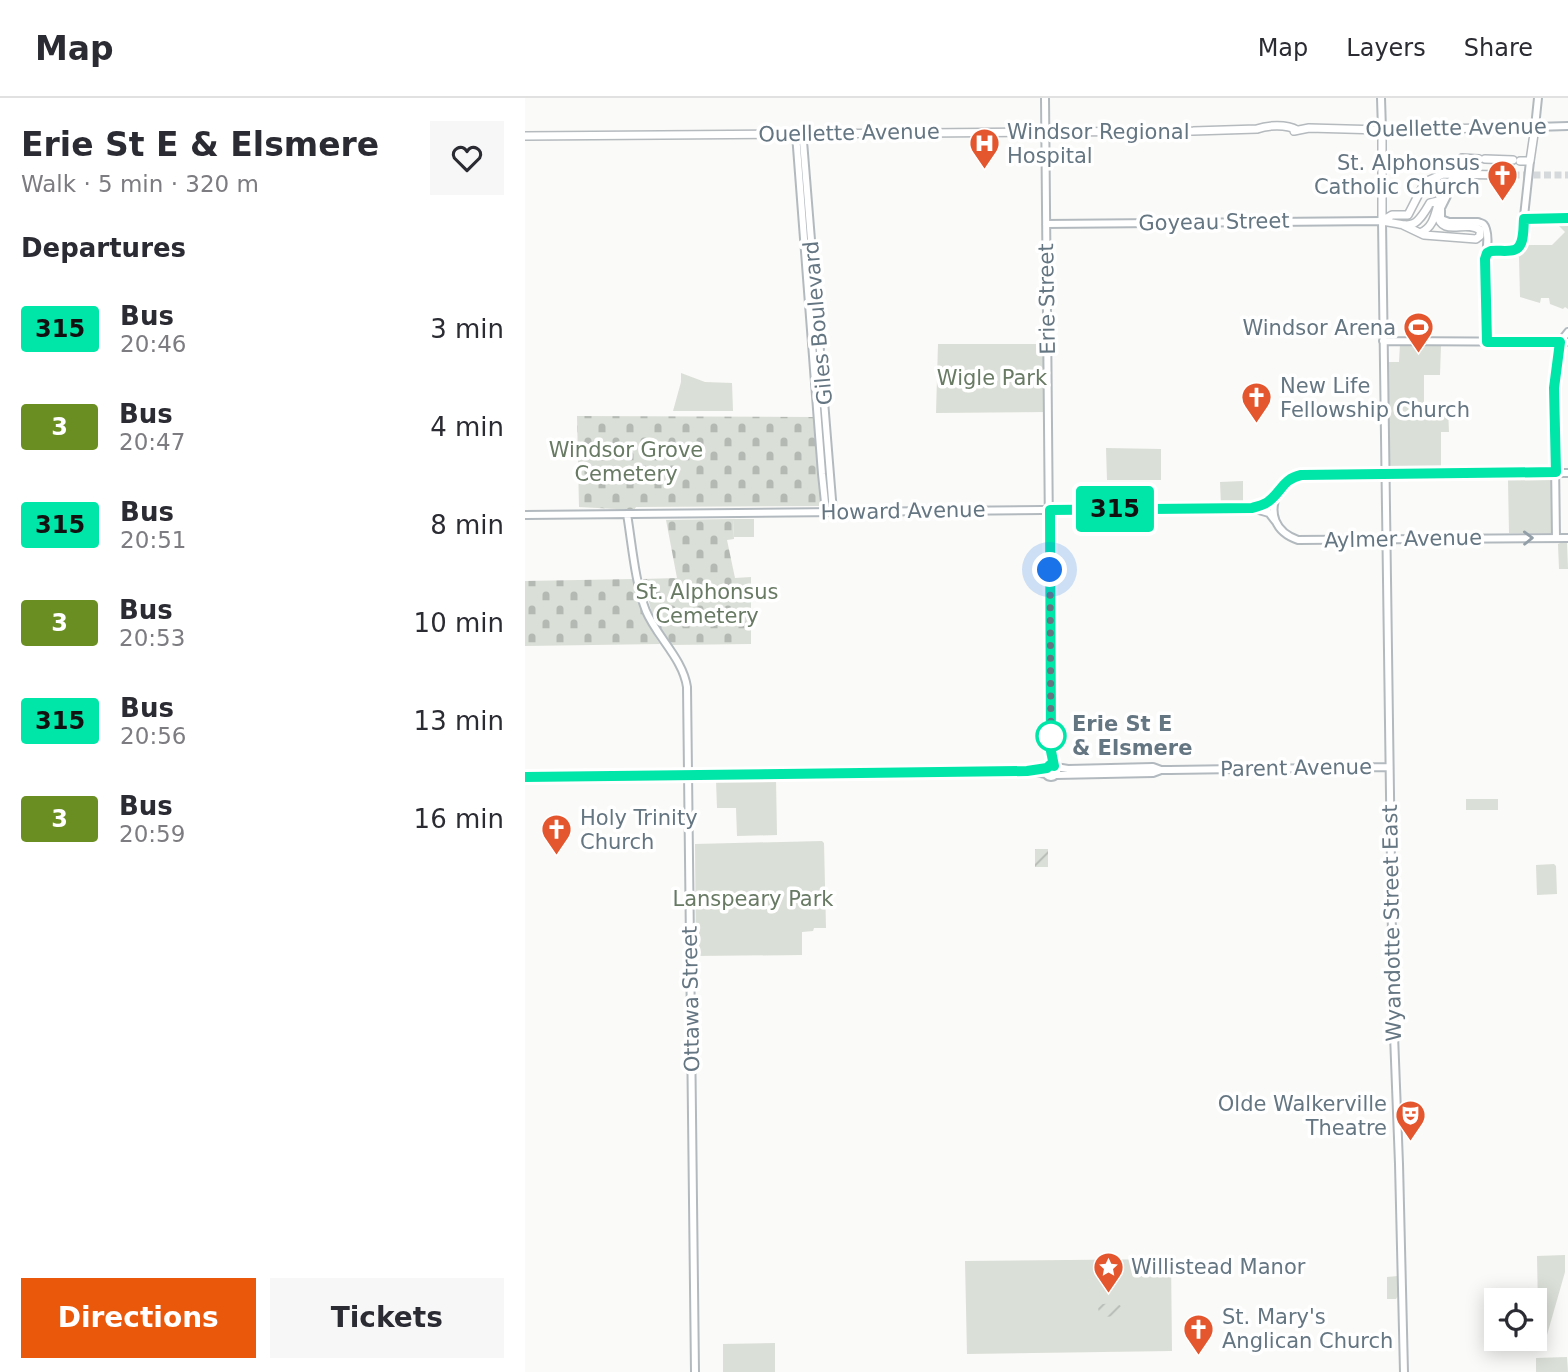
<!DOCTYPE html>
<html lang="en">
<head>
<meta charset="utf-8">
<style>
	:root { --surface:#fff; --page:#f7f7f7; --text:#2b2b33; --muted:#7c7c81; --line:#e1e1e2; --accent:#ea580c }
	body { margin:0; font-family:"DejaVu Sans",sans-serif; background:var(--page); color:var(--text); height:100vh; display:flex; flex-direction:column; font-size:26px; white-space:nowrap }
	* { box-sizing:border-box; margin:0 }
	p { font-size:23px; color:var(--muted) }
	.icon { flex:none; width:38px; height:38px; fill:none; stroke:currentColor; stroke-width:2; stroke-linecap:round; stroke-linejoin:round }
	.map { position:relative; flex:1; overflow:hidden }
	.panel { display:flex; flex-direction:column; background:var(--surface); width:525px }
	.panel>* { flex:none }
	.badge { padding:0 14px; border-radius:5px; font-size:24px; line-height:46px }
	.controls { position:absolute; left:959px; top:1190px; display:grid; gap:14px }
	.controls a { display:grid; place-items:center; width:63px; height:63px; border-radius:0px; background:var(--surface); box-shadow:0 4px 18px #0003; font-size:35px }
	.you { position:absolute; width:35px; height:35px; margin:-18px; border:5px solid #fff; border-radius:50%; background:#1a73e8; box-shadow:0 0 0 10px #1a73e833 }
	.map>.badge { position:absolute; translate:-50% -50%; box-shadow:0 0 0 4px #fff }
	h2 { padding:0 21px; font-size:26px; line-height:63px }
	.round { display:grid; place-items:center; flex:none; width:74px; height:74px; border-radius:0px; background:var(--page) }
	.overview { display:flex; align-items:center; justify-content:space-between; height:119px; padding:0 21px }
	h1 { font-size:33px; font-weight:700; line-height:52px }
	.cta { display:flex; gap:14px; margin-top:auto; padding:14px 21px }
	.cta a { flex:1; height:80px; border-radius:0px; background:var(--accent); color:#fff; font-size:28px; font-weight:700; line-height:80px; text-align:center }
	.cta a+a { background:var(--page); color:var(--text) }
	ul { padding:0; list-style:none }
	li { display:flex; align-items:center; gap:21px; height:98px; padding:0 21px }
	li div { flex:1 }
	li b { display:block; font-size:26px }
	li em { font-style:normal }
	li .badge { min-width:77px; font-weight:700; text-align:center }
	header { display:flex; align-items:center; gap:42px; box-sizing:border-box; height:98px; padding:0 35px; background:var(--surface); border-bottom:2px solid var(--line) }
	header strong { font-size:33px }
	nav { display:flex; gap:38px; margin-inline-start:auto; font-size:24px }
	main { display:flex; flex:1; min-height:0 }
	.map>svg:first-child { display:block }
	.green { fill:#dadfd7 }
	.cemetery { fill:url(#cemetery-stones) }
	.garden { fill:url(#garden-furrows) }
	.lines { fill:none; stroke-linecap:round; stroke-linejoin:round }
	.primary-tunnel { stroke:#d5d9db; stroke-width:7; stroke-dasharray:7 3.5; stroke-linecap:butt }
	.secondary-casing { stroke:#b3babf; stroke-width:10 }
	.primary-casing { stroke:#b5babe; stroke-width:10 }
	.secondary { stroke:#fff; stroke-width:6 }
	.primary { stroke:#fff; stroke-width:7 }
	.oneway { stroke:#939fa8 }
	.line-casing { stroke:#fff; stroke-width:16 }
	.line { stroke:#00e6a9; stroke-width:10 }
	.walk { stroke:#657683; stroke-width:7; stroke-dasharray:0 12.6 }
	.stop-dot { fill:#fff; stroke:#00e6a9; stroke-width:3.5 }
	.labels { text-anchor:middle; dominant-baseline:central; stroke-width:7; stroke-linejoin:round; paint-order:stroke }
	.street-label { font-size:21px; fill:#657683; stroke:#fff }
	.poi-label { font-size:21px; fill:#657683; stroke:#fff; text-anchor:start }
	.park-label { font-size:21px; fill:#687a64; stroke:#fff }
	.stop-label { font-size:21px; font-weight:bold; fill:#657683; stroke:#fff; text-anchor:start }
</style>
</head>
<body>
<header>
<strong>Map</strong>
<nav><a>Map</a><a>Layers</a><a>Share</a></nav>
</header>
<main>
<section class="panel">
<div class="overview"><div><h1>Erie St E &amp; Elsmere</h1><p>Walk · 5 min · 320 m</p></div><a class="round"><svg class="icon" aria-label="heart" viewBox="0 0 24 24"><path d="M12 20l-8-8c-3-5 5-10 8-4 3-6 11-1 8 4z"/></svg></a></div>
<h2>Departures</h2>
<ul>
<li><span class="badge" style="background:#00e6a9;color:#111">315</span><div><b>Bus</b><p>20:46</p></div><em>3 min</em></li>
<li><span class="badge" style="background:#6b8e23;color:#fff">3</span><div><b>Bus</b><p>20:47</p></div><em>4 min</em></li>
<li><span class="badge" style="background:#00e6a9;color:#111">315</span><div><b>Bus</b><p>20:51</p></div><em>8 min</em></li>
<li><span class="badge" style="background:#6b8e23;color:#fff">3</span><div><b>Bus</b><p>20:53</p></div><em>10 min</em></li>
<li><span class="badge" style="background:#00e6a9;color:#111">315</span><div><b>Bus</b><p>20:56</p></div><em>13 min</em></li>
<li><span class="badge" style="background:#6b8e23;color:#fff">3</span><div><b>Bus</b><p>20:59</p></div><em>16 min</em></li>
</ul>
<div class="cta"><a>Directions</a><a>Tickets</a></div>
</section>
<div class="map">
<svg width="1043" height="1274" viewBox="0 0 1043 1274">
	<defs>
		<pattern id="cemetery-stones" width="16" height="16" patternUnits="userSpaceOnUse" patternTransform="scale(1.75)"><rect width="16" height="16" fill="#dadfd7"/><path d="M2 7V4a2 2 0 0 1 4 0v3zM10 15v-3a2 2 0 0 1 4 0v3z" fill="#b4b9b4"/></pattern>
		<pattern id="garden-furrows" width="10" height="10" patternUnits="userSpaceOnUse" patternTransform="scale(1.75)"><rect width="10" height="10" fill="#dadfd7"/><path d="M-1 1l2-2M0 10L10 0M9 11l2-2" fill="none" stroke="#b4b9b4"/></pattern>
	</defs>
	<rect width="100%" height="100%" fill="#fafaf8"/>
	<path class="green" d="M1033 124H1043V211L1040 209 1038 211 1025 206 1024 200H1016L1015 205 995 199 994 159H990L991 155 997 152 1000 145 1002 147H1027L1040 134 1032 126Z
		M413 246H523L524 314 411 315Z
		M875 246 916 247 915 277H899V310L923 311 924 334H916V373L864 372 863 264H874Z
		M156 275 180 284 207 285 208 313H148L156 284Z
		M581 350 636 351V382H582Z
		M986 379H1022V381L1026 382V435H984L983 382Z
		M718 383V408L696 407 695 384Z
		M208 421H229V439H209Z
		M1035 445H1042L1043 471H1034L1033 446Z
		M251 681 252 737 212 738 211 710H192L191 682Z
		M941 701H973V712H941Z
		M297 743 299 745 301 830H289L288 833 277 834V857L171 858 170 746Z
		M1029 766 1031 768 1032 796 1012 797 1011 767Z
		M1040 1157V1174L1018 1251H980V1241H1010V1211L1013 1210 1012 1158Z
		M646 1161 647 1253 442 1256 440 1163Z
		M873 1178V1198L871 1201H862V1179Z
		M250 1245V1274H198V1246Z
		M1042 1259 1043 1274H1011V1260Z"/>
	<path class="cemetery" d="M52 318 290 319 296 408 111 409 109 412 54 409Z
		M208 421 209 441 202 442 210 480 226 479V546L145 547 126 512 118 481 152 480 141 422Z
		M109 481C113 505 121 526 135 546L0 548V483Z"/>
	<path class="garden" d="M510 751H523V769H510Z
		M577 1206C585 1206 594 1203 598 1211L597 1218 575 1219 573 1210Z"/>
	<g class="lines">
		<path class="primary-tunnel" d="M977 77H1043"/>
		<defs>
			<path id="secondary" d="M520 0 526 653 529 668
				M856 0 857 32
				M1013 0 1010 29 1043 28
				M271 36 297 376 301 414
				M279 36 278 43 308 414
				M922 98 916 110V121L924 124H953C958 126 959 125 961 131 965 144 960 157 959 170 959 194 961 219 962 244
				M999 121 1043 120
				M521 126 857 123 868 911 874 1066 879 1274
				M962 154C974 151 988 157 996 146L1005 63
				M858 243 1043 244
				M753 394C743 415 750 434 773 442L1043 440
				M729 410C735 408 741 406 745 402 757 392 761 381 777 377L1043 375
				M102 416C107 446 110 485 121 513 132 539 158 561 162 589L170 1274
				M0 417 727 410 744 415 751 424
				M1031 440 1029 290 1033 251 1035 244 1043 234
				M520 673a6 6 0 1 1 12 0a6 6 0 1 1-12 0Z
				M531 669 543 671 628 669 636 672H645L864 669
				M531 677 628 675 636 672
				M0 679 505 673 521 676"/>
			<path id="primary" d="M857 32V123
				M769 33 784 30 857 32 1010 29 1005 63H995
				M0 38 668 33 732 31C742 27 762 26 772 32
				M960 61 988 62
				M937 76V60L954 61
				M920 90 927 82 938 80
				M857 123 867 117H883L900 84 918 76 977 77
				M857 123C887 128 889 133 905 105L913 103
				M878 127 899 137 951 141 955 138V132C940 121 917 141 912 115
				M895 135C912 128 910 109 917 95"/>
		</defs>
		<use href="#secondary" class="secondary-casing"/>
		<use href="#primary" class="primary-casing"/>
		<use href="#secondary" class="secondary"/>
		<use href="#primary" class="primary"/>
	</g>
	<defs><path id="oneway-chevron" d="M-2-3.5L2.5 0L-2 3.5" fill="none" stroke-width="1.6" stroke-linecap="round" stroke-linejoin="round" transform="scale(1.75)"/></defs>
	<use class="oneway" href="#oneway-chevron" transform="translate(1003 440) rotate(-1)"/>
	<g class="lines">
		<defs>
			<path id="line" d="M0 679 502 673 522 670 525 667 529 668 526 653 525 412 727 410C733 408 740 407 744 403 757 393 758 381 776 377L1031 374 1029 290 1035 244H962L960 161 962 155 966 153C973 152 982 154 989 152 1000 149 998 130 999 121L1043 120"/>
		</defs>
		<use href="#line" class="line-casing"/>
		<use href="#line" class="line"/>
		<path class="walk" d="M525 472 526 642V638"/>
	</g>
	<defs>
		<symbol id="hospital-pin" viewBox="-11 -11 22 30"><path d="M0 17L-7.5 6A9.5 9.5 0 1 1 7.5 6Z" fill="#e4572e" stroke="#fff"/><path d="M-5-5h3v3.5h4V-5h3V5h-3V1.5h-4V5h-3Z" fill="#fff"/></symbol>
		<symbol id="church-pin" viewBox="-11 -11 22 30"><path d="M0 17L-7.5 6A9.5 9.5 0 1 1 7.5 6Z" fill="#e4572e" stroke="#fff"/><path d="M-1.2-6h2.4v3.5h3.3v2.4h-3.3V6h-2.4V-.1h-3.3v-2.4h3.3Z" fill="#fff"/></symbol>
		<symbol id="stadium-pin" viewBox="-11 -11 22 30"><path d="M0 17L-7.5 6A9.5 9.5 0 1 1 7.5 6Z" fill="#e4572e" stroke="#fff"/><path d="M0-5a6.5 5 0 1 0 0 10a6.5 5 0 1 0 0-10ZM-3.5-1.8h7v3.6h-7Z" fill="#fff"/></symbol>
		<symbol id="theatre-pin" viewBox="-11 -11 22 30"><path d="M0 17L-7.5 6A9.5 9.5 0 1 1 7.5 6Z" fill="#e4572e" stroke="#fff"/><path d="M-5-5.5Q0-4 5-5.5V0Q5 5 0 6Q-5 5-5 0ZM-3.3-2.5H-1v1.5H-3.3ZM1-2.5H3.3v1.5H1ZM-2.8 1Q0 5.5 2.8 1Z" fill="#fff"/></symbol>
		<symbol id="sight-pin" viewBox="-11 -11 22 30"><path d="M0 17L-7.5 6A9.5 9.5 0 1 1 7.5 6Z" fill="#e4572e" stroke="#fff"/><path d="M0-6L1.8-2.2L6-1.7L2.9 1.2L3.7 5.4L0 3.3L-3.7 5.4L-2.9 1.2L-6-1.7L-1.8-2.2Z" fill="#fff"/></symbol>
	</defs>
	<g fill-rule="evenodd">
		<use href="#hospital-pin" x="442" y="28" width="35" height="47"/>
		<use href="#church-pin" x="960" y="60" width="35" height="47"/>
		<use href="#stadium-pin" x="876" y="212" width="35" height="47"/>
		<use href="#church-pin" x="714" y="282" width="35" height="47"/>
		<use href="#church-pin" x="14" y="714" width="35" height="47"/>
		<use href="#theatre-pin" x="868" y="1000" width="35" height="47"/>
		<use href="#sight-pin" x="566" y="1152" width="35" height="47"/>
		<use href="#church-pin" x="656" y="1214" width="35" height="47"/>
	</g>
	<circle class="stop-dot" cx="526" cy="638" r="14"/>
	<g class="labels">
		<g class="street-label">
			<text transform="translate(931 30) rotate(-1)">Ouellette Avenue</text>
			<text transform="translate(324 35) rotate(-1)">Ouellette Avenue</text>
			<text transform="translate(689 124) rotate(-1)">Goyeau Street</text>
			<text transform="translate(522 201) rotate(-91)">Erie Street</text>
			<text transform="translate(293 225) rotate(-95)">Giles Boulevard</text>
			<text transform="translate(378 413) rotate(-1)">Howard Avenue</text>
			<text transform="translate(878 441) rotate(-1)">Aylmer Avenue</text>
			<text transform="translate(771 670) rotate(-1)">Parent Avenue</text>
			<text transform="translate(867 825) rotate(-91)">Wyandotte Street East</text>
			<text transform="translate(166 901) rotate(-91)">Ottawa Street</text>
		</g>
		<g class="poi-label">
			<text x="482" y="34">Windsor Regional<tspan x="482" dy="24">Hospital</tspan></text>
			<text x="955" y="65" text-anchor="end">St. Alphonsus<tspan x="955" dy="24">Catholic Church</tspan></text>
			<text x="871" y="230" text-anchor="end">Windsor Arena</text>
			<text x="755" y="288">New Life<tspan x="755" dy="24">Fellowship Church</tspan></text>
			<text x="55" y="720">Holy Trinity<tspan x="55" dy="24">Church</tspan></text>
			<text x="862" y="1006" text-anchor="end">Olde Walkerville<tspan x="862" dy="24">Theatre</tspan></text>
			<text x="606" y="1169">Willistead Manor</text>
			<text x="697" y="1219">St. Mary's<tspan x="697" dy="24">Anglican Church</tspan></text>
		</g>
		<g class="park-label">
			<text x="467" y="280">Wigle Park</text>
			<text x="101" y="352">Windsor Grove<tspan x="101" dy="24">Cemetery</tspan></text>
			<text x="182" y="494">St. Alphonsus<tspan x="182" dy="24">Cemetery</tspan></text>
			<text x="228" y="801">Lanspeary Park</text>
		</g>
		<g class="stop-label">
			<text x="547" y="626">Erie St E<tspan x="547" dy="24">&amp; Elsmere</tspan></text>
		</g>
	</g>
</svg>
<div class="controls">
<a><svg class="icon" aria-label="locate" viewBox="0 0 24 24"><circle cx="12" cy="12" r="6"/><path d="M12 2v4M12 18v4M2 12h4M18 12h4"/></svg></a>
</div>
<div class="you" style="left:525px;top:472px"></div>
<b class="badge" style="left:590px;top:411px;background:#00e6a9;color:#111">315</b>
</div>
</main>
</body>
</html>
